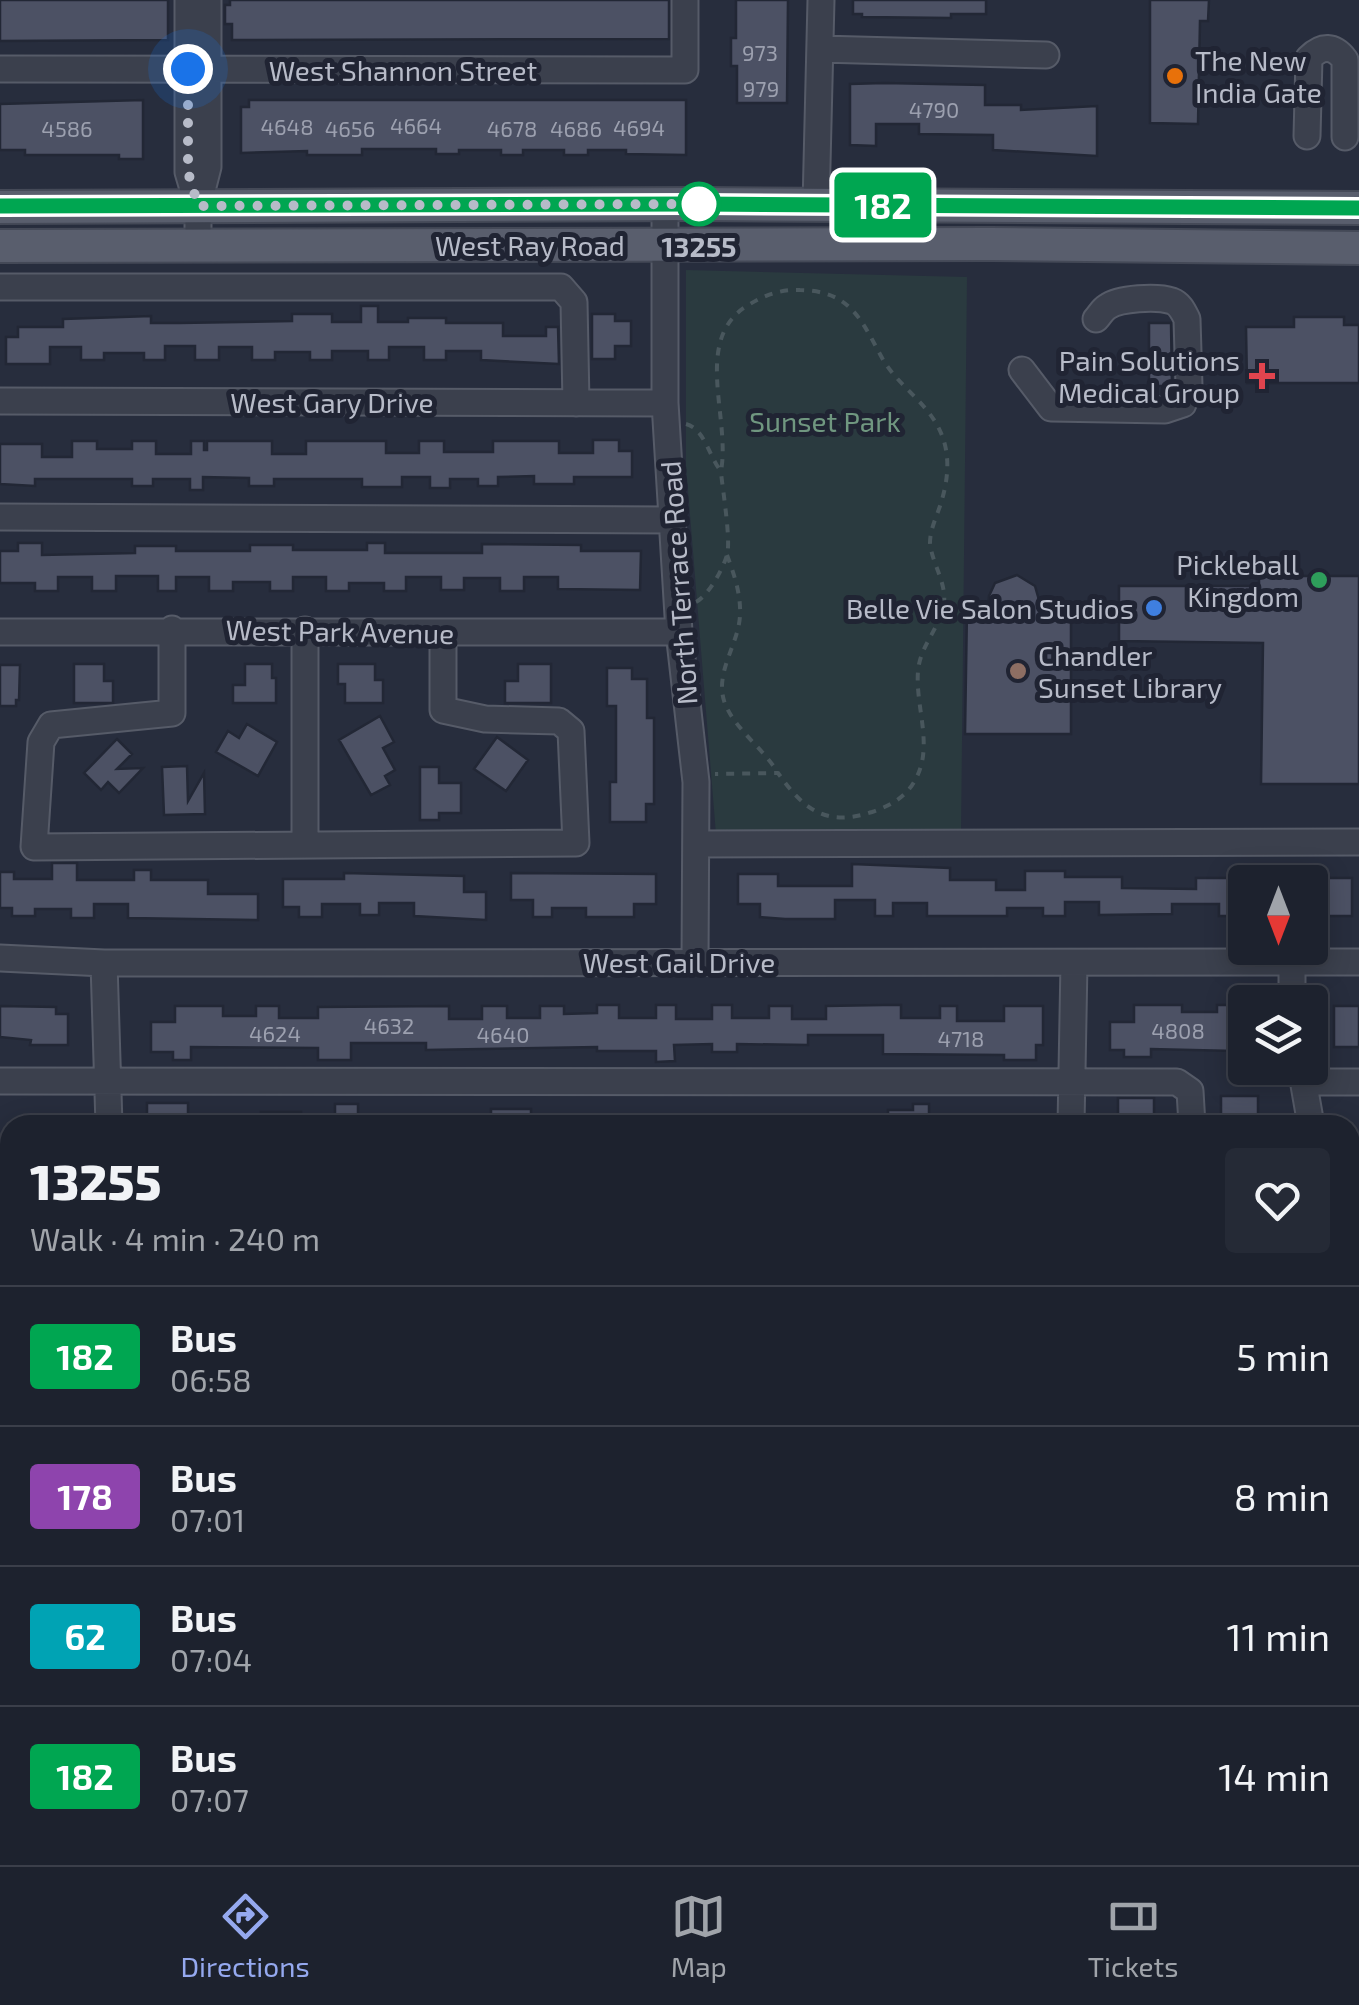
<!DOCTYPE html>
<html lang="en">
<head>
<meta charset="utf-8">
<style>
	:root { --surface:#1d222e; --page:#252a36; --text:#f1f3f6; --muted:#a0a4aa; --line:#3b3f4a; --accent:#95a9ef }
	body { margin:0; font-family:"Exo 2",sans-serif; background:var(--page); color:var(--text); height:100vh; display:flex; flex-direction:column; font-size:38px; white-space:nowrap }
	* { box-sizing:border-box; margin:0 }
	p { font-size:32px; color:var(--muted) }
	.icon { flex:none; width:55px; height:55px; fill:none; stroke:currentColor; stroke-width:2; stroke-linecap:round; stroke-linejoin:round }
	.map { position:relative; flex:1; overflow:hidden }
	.side { position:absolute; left:0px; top:1115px; width:1360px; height:750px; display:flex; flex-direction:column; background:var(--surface); border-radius:30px 30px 0 0; box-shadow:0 5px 25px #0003,0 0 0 2px var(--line) }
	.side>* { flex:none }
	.badge { padding:0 20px; border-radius:8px; font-size:35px; line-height:65px }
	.needle { width:65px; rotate:180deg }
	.fabs { position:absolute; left:1228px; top:865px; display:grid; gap:20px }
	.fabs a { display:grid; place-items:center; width:100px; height:100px; border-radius:10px; background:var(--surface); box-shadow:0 5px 25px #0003,0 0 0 2px var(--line); font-size:50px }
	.you { position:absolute; width:50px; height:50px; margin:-25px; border:8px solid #fff; border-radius:50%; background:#1a73e8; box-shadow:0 0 0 15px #1a73e833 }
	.map>.badge { position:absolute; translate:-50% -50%; box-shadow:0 0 0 5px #fff }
	.round { display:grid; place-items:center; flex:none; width:105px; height:105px; border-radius:10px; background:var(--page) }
	.summary { display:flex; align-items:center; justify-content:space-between; height:170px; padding:0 30px }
	h1 { font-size:48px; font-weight:800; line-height:75px }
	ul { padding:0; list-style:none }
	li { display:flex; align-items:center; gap:30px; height:140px; padding:0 30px; border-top:2px solid var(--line) }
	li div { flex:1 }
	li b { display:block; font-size:38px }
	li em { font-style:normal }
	li .badge { min-width:110px; font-weight:700; text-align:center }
	.tabs { display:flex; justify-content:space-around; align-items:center; height:140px; border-top:2px solid var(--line); background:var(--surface); font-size:28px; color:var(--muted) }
	.tabs a { display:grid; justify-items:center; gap:5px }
	.tabs .selected { color:var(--accent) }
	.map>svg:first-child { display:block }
	.green { fill:#2a3a3f }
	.building { fill:#4c5164; stroke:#222735; stroke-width:2.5 }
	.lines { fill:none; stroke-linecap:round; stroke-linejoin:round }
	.minor-casing { stroke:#565b68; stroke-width:29 }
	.major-casing { stroke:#444957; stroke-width:36 }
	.path { stroke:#49575d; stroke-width:4; stroke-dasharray:8 8; stroke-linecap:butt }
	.minor { stroke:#3b404d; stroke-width:25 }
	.major { stroke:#595e6d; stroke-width:32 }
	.line-casing { stroke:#fff; stroke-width:22 }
	.line { stroke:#00a651; stroke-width:15 }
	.walk { stroke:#b7bbc8; stroke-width:10; stroke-dasharray:0 18 }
	.food-dot { fill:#e8710a; stroke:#202433; stroke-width:4 }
	.stop-dot { fill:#fff; stroke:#00a651; stroke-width:5 }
	.health-dot { fill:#e0444e; stroke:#202433; stroke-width:4 }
	.leisure-dot { fill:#2e9e5b; stroke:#202433; stroke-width:4 }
	.shop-dot { fill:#3f7fe0; stroke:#202433; stroke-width:4 }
	.education-dot { fill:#8d6e63; stroke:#202433; stroke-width:4 }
	.labels { text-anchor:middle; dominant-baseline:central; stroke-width:10; stroke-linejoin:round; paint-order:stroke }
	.number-label { font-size:22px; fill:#9ca0af }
	.poi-label { font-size:28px; fill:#b7bbc8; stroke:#202433; text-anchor:end }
	.street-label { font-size:28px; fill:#b7bbc8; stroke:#202433 }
	.stop-label { font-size:28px; font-weight:bold; fill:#b7bbc8; stroke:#202433 }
	.park-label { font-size:28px; fill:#709780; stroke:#202433 }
</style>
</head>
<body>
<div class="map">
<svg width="1359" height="1865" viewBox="0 0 1359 1865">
	<rect width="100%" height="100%" fill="#272d3d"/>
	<path class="green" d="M686 270 967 277 961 834H716L686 466Z
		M232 1855H394V1865H244Z
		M788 1855H917V1865H788Z"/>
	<path class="building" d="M0 0H168V40L0 41Z
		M230 0H669V39L232 40V24H225V5H230Z
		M736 0H788L787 103H737V66H731V38H736Z
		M853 0H986V14H951V18L862 17V14H853Z
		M1150 0H1209L1208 21H1200L1198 124 1150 123Z
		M884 83 985 85V105H1021V110L1097 106V156L993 150V135L919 134V124H876V146L850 145V84Z
		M143 100V159H119V155H25V150H0V104Z
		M249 100H686V155L626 154V150H588V155H564V150H523V155H501V150H459V154H436V149H362V155H307V151L241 153V107H249Z
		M361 306H378V322H408V318H446V323H503V336H546V327H558L559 364 481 360V351H446V360H424V347H389V360H368V351H332V360H310V352H275V360H252V347H219V360H195V346H165V360H144V353H104V360H81V347H50V364H6V337H18V327H63V319L151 316V323H179L292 321V314H332V322H361Z
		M592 314H615V321H631V346H615V359H592Z
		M1294 317H1344V325H1359V383H1247L1246 327H1294Z
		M1149 323H1171L1172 386H1149Z
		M593 440H619V451H632V477H574V484H534V476L498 477V486H478V479H450V488H430V477H402V487H362V479H274V486H249V478L203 477V490H190V479H153V486H132V479H35V486L0 484V444H42V457H72V441H97V449H132V441H156V454H191V441H204V450H207V441H272V454H306V441H386V453H419V441H444V452H493V441H559V453H593Z
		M18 543H42V555L135 553V546H176V551H250V545H293V550H367V543H385V553H482V544L581 545V551H641L640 590 558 589V577H524V591H500V578H464V590H441V577H406V591H384V583H349V591H326V577H293V591H270V582H233V591H209V577H176V591H158V576H116V591H92V577H58V591H35V583H0V551H18Z
		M1017 575 1035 586 1041 607H1071V734H965L967 609H988L989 596 995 583Z
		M1259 576H1359V784H1261L1263 643 1119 641V586H1259Z
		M74 664H104V681H113V703H74Z
		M245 664H272V678H276V703H233V685H245Z
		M338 664H375V680H383V703H345V684H338Z
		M518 664H551V703H505V681H518Z
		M0 665H20L19 700H16V706H0Z
		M607 668H632V679H647V718H654V804H646V822H610V782H616V706H607Z
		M380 716 394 742 383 748 395 770 385 776 390 785 371 795 339 740Z
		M247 724 277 742 258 776 216 752 228 731 239 738Z
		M497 737 528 760 506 791 474 769Z
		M117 739 132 754 117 769 143 768 119 793 108 782 101 790 84 773Z
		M187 766 188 801 204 773 205 814 164 815 162 767Z
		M420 767H439V783H461V813H439V820H420Z
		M52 863H77V880H134V870H151V880H208V894H258V920L128 918V904H94V918H71V909H35V916H12V908H0V872H14V879H52Z
		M852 864 950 868V880H996V890H1025V871H1065V877H1122V888L1196 889V878H1237V916H1219V904H1172V914L1099 915V902H1065V916H1043V908H1007V916H927V903H893V916H875V900H835V919H785L760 917V904H738V874H778V886H852Z
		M344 873 464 876V892H486V920L414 916V903H379V915H360V904H322V917H299V907H283V879H344Z
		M511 873 656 874V904H634V917H586V908H552V917H533V900H511Z
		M1311 878H1352V916H1328V903H1312Z
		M597 1005H619V1018H656V1005H676V1019H712V1005H732V1018H769V1006H792V1019H826V1006L883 1005H901V1018H940V1006H957V1021H1004V1006H1043V1045H1036V1060H1004V1055L883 1054V1035H808V1045L737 1044V1052H712V1044L674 1045 675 1061 656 1062V1051H597V1047L426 1050V1043H351V1060H318V1048L191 1047V1060H173V1052H151V1022H175V1006H223V1016H256V1006H279V1018H318V1007L449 1006V1019H482V1006H507V1018H540V1006H564V1014L597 1013Z
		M1134 1005H1182V1012H1217V1005H1240V1018H1245V1043H1235V1051L1151 1049V1057H1124V1050H1110V1022H1134Z
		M0 1006 56 1007V1014H68V1045H30L31 1040 0 1037Z
		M1334 1006H1359V1047H1334Z
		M1221 1096H1258V1125H1221Z
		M1118 1098H1154V1125H1118Z
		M147 1103H188V1125H147Z
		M335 1104H358V1125H335Z
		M913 1104H929V1125H888V1110H913Z
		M491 1109H531V1125H491Z
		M261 1112H301V1125H261Z"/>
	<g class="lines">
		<defs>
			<path id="minor" d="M188 0V172L198 206
				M820 49 1046 55
				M0 69 685 70V0
				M1307 136 1309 58C1322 45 1334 45 1345 60V137
				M665 204V403L679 632 696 782 695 961
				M816 205 821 0
				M198 246V206L208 167V0
				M0 287H561L574 302 576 403
				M1022 370 1051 408 1165 410 1183 404 1189 386 1187 319C1183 311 1180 304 1172 301 1157 296 1119 298 1107 307 1102 310 1100 315 1096 319
				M0 401 665 403
				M0 517 673 520
				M172 629V713L51 725 41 742 34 847 576 843 571 731 559 721 485 719 443 710V632
				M305 630V845
				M0 632H679
				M697 844 1359 842
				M0 958 104 963 1359 962
				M1292 962V1002
				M104 963 109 1125
				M1301 1068 1311 1125
				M0 1081 1177 1082 1190 1091 1192 1125
				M1304 1082H1359
				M1071 1125 1074 963
				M0 1195H10
				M0 1312H10
				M0 1440H10
				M117 1855V1865
				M753 1855V1865"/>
			<path id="major" d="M0 207 699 204 1359 208
				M0 246 991 244 1359 248"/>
		</defs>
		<use href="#minor" class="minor-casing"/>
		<use href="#major" class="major-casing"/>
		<path class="path" d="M686 424C705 429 709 457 721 471 731 417 691 337 750 304 765 295 782 289 800 290 849 291 860 317 881 356 897 386 928 402 941 433 951 456 948 482 940 506 936 518 930 530 930 543 932 565 949 585 943 609 937 631 920 647 918 671 915 708 935 748 914 782 905 798 889 806 872 812 826 827 804 810 778 773L715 774
			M727 555C734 574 741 594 740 615 739 645 712 675 726 706 737 731 764 749 778 773
			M696 602C708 596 723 569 727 555 731 541 723 491 721 473
			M1350 1456H1359
			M1350 1613H1359
			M1230 1865 1239 1855"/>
		<use href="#minor" class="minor"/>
		<use href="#major" class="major"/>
	</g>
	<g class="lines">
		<defs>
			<path id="line" d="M0 206 699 204 1359 208"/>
		</defs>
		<use href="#line" class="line-casing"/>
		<use href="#line" class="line"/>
		<path class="walk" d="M188 69V172L198 206 699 204"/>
	</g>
	<circle class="food-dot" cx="1175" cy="76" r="10"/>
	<circle class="stop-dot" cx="699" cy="204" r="20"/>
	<path class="health-dot" d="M1257 361h10v10h10v10h-10v10h-10v-10h-10v-10h10z"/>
	<circle class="leisure-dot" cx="1319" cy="580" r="10"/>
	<circle class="shop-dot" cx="1154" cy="608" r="10"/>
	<circle class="education-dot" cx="1018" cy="671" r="10"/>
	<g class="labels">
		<g class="number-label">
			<text x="760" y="52">973</text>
			<text x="761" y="88">979</text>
			<text x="934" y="109">4790</text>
			<text x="416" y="125">4664</text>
			<text x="287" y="126">4648</text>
			<text x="639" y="127">4694</text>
			<text x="67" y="128">4586</text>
			<text x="350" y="128">4656</text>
			<text x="512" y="128">4678</text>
			<text x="576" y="128">4686</text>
			<text x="389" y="1025">4632</text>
			<text x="1178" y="1030">4808</text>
			<text x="275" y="1033">4624</text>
			<text x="503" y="1034">4640</text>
			<text x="961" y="1038">4718</text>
		</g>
		<g class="poi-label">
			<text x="1195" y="60" text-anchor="start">The New<tspan x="1195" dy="32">India Gate</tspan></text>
			<text x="1240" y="360">Pain Solutions<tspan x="1240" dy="32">Medical Group</tspan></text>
			<text x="1299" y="564">Pickleball<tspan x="1299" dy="32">Kingdom</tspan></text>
			<text x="1134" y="608">Belle Vie Salon Studios</text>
			<text x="1038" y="655" text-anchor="start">Chandler<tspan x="1038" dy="32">Sunset Library</tspan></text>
		</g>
		<g class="street-label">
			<text x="403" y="70">West Shannon Street</text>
			<text x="530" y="245">West Ray Road</text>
			<text x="332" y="402">West Gary Drive</text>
			<text transform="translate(678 583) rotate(-94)">North Terrace Road</text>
			<text transform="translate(340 631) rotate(1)">West Park Avenue</text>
			<text x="679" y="962">West Gail Drive</text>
		</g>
		<g class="stop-label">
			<text x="699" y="246">13255</text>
		</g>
		<g class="park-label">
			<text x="825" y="421">Sunset Park</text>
		</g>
	</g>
</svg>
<div class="fabs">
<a><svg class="needle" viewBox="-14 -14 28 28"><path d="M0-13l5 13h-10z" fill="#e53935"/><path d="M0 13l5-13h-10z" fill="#a0a4aa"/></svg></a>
<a><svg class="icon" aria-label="layers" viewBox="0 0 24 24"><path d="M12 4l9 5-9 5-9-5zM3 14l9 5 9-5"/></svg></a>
</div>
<div class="you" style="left:188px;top:69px"></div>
<b class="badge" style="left:883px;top:205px;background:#00a651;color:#fff">182</b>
<section class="side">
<div class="summary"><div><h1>13255</h1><p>Walk · 4 min · 240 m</p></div><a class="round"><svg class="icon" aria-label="heart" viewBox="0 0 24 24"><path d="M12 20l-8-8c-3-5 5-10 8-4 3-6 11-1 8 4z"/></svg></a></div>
<ul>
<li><span class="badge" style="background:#00a651;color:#fff">182</span><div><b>Bus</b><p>06:58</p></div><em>5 min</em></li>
<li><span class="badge" style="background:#8e44ad;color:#fff">178</span><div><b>Bus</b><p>07:01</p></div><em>8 min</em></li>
<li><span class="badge" style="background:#00a3b4;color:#fff">62</span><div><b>Bus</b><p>07:04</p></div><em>11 min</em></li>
<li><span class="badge" style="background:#00a651;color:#fff">182</span><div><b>Bus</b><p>07:07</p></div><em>14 min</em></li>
</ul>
</section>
</div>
<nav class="tabs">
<a class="selected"><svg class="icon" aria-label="directions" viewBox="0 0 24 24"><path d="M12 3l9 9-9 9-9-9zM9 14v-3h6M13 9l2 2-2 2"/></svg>Directions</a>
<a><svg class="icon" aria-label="map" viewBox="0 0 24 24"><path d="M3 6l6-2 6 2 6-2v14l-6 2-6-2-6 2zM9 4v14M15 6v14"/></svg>Map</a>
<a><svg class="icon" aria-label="tickets" viewBox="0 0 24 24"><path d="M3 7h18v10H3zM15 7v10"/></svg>Tickets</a>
</nav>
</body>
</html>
